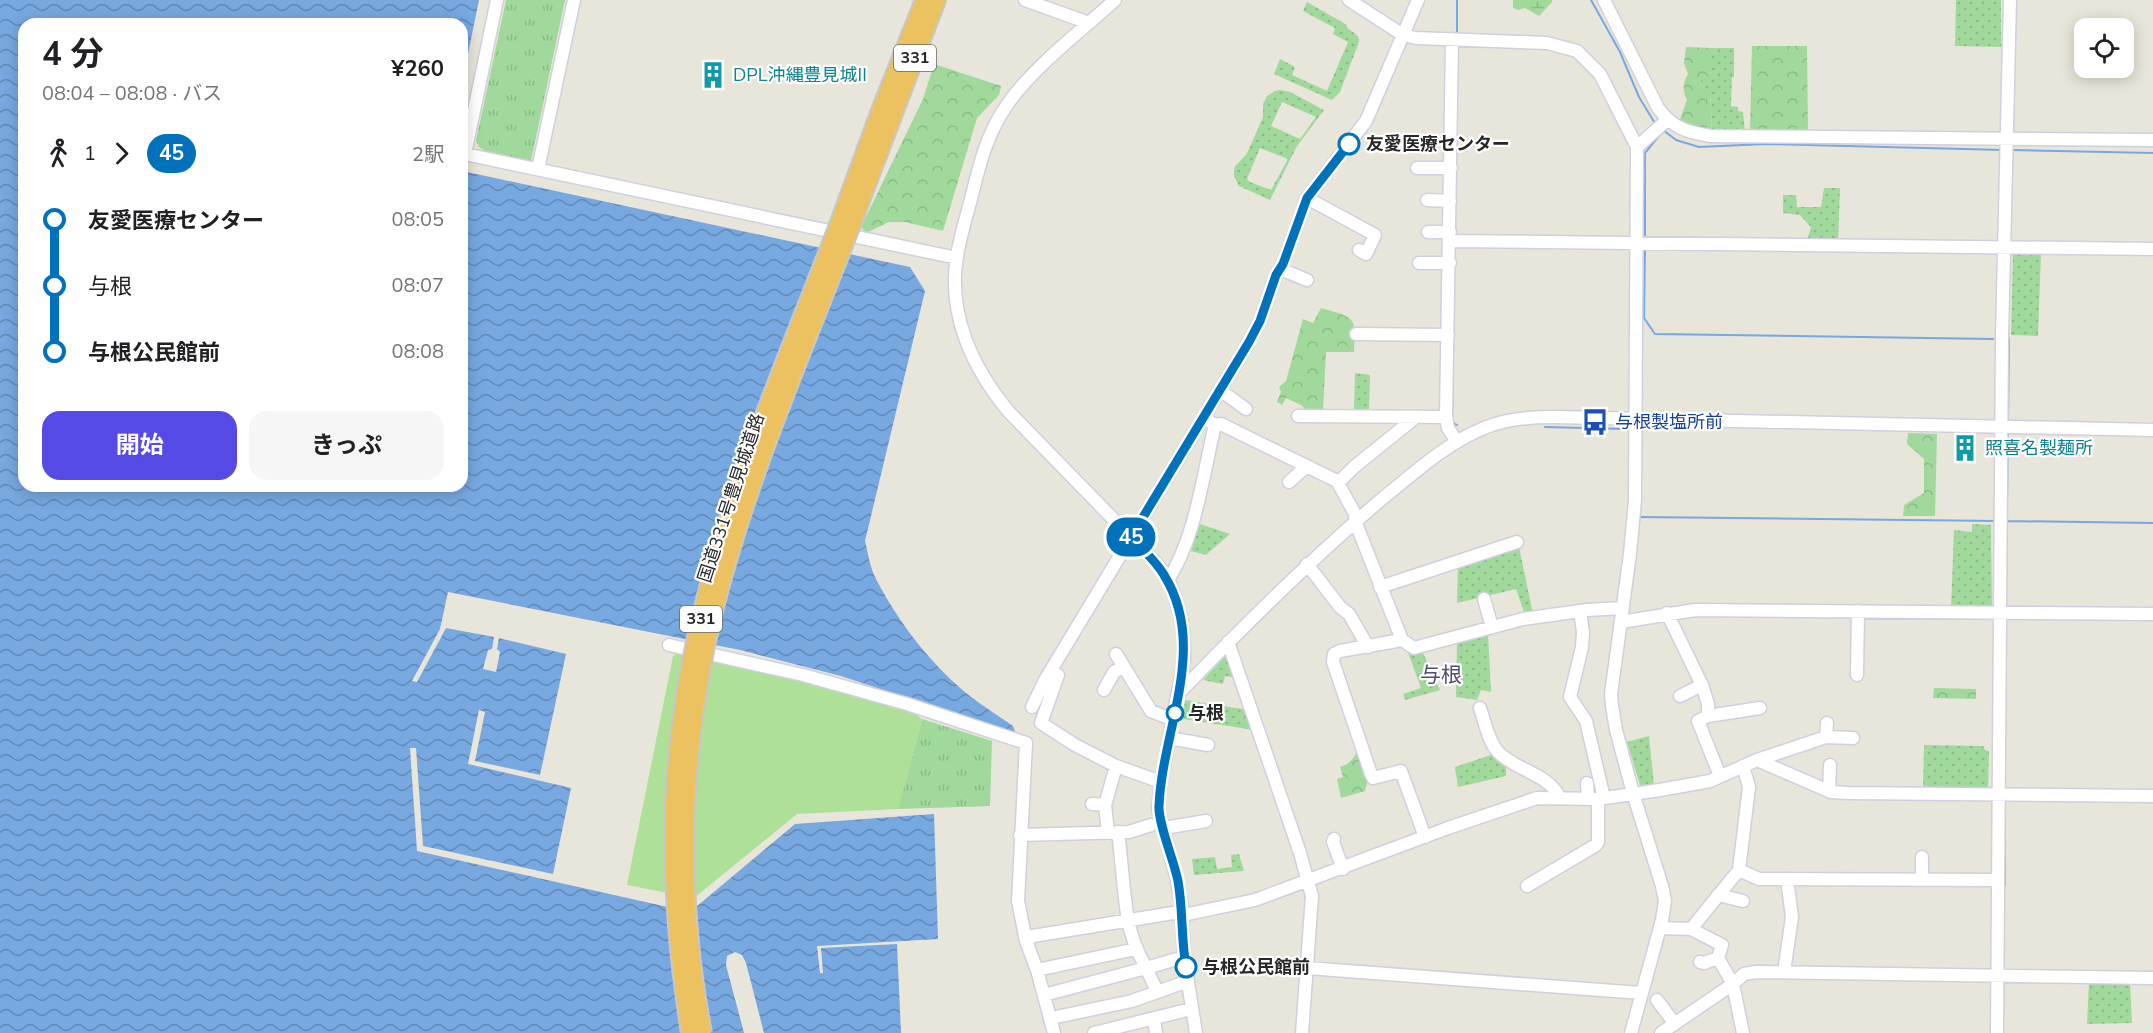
<!DOCTYPE html>
<html lang="ja">
<head>
<meta charset="utf-8">
<style>
	:root { --surface:#fff; --page:#f6f6f6; --text:#202124; --muted:#757577; --accent:#564ae5 }
	body { margin:0; font-family:"Nunito Sans","Noto Sans JP",sans-serif; background:var(--page); color:var(--text); height:100vh; display:flex; flex-direction:column; font-size:22px; white-space:nowrap }
	* { box-sizing:border-box; margin:0 }
	p { font-size:20px; color:var(--muted) }
	.icon { flex:none; width:33px; height:33px; fill:none; stroke:currentColor; stroke-width:2; stroke-linecap:round; stroke-linejoin:round }
	.map { position:relative; flex:1; overflow:hidden }
	.side { position:absolute; left:18px; top:18px; width:450px; height:474px; display:flex; flex-direction:column; background:var(--surface); border-radius:18px; box-shadow:0 3px 15px #0003 }
	.side>* { flex:none }
	.badge { padding:0 12px; border-radius:20px; font-size:21px; line-height:39px }
	.fabs { position:absolute; left:2074px; top:18px; display:grid; gap:12px }
	.fabs a { display:grid; place-items:center; width:60px; height:60px; border-radius:12px; background:var(--surface); box-shadow:0 3px 15px #0003; font-size:30px }
	.map>.badge { position:absolute; translate:-50% -50%; box-shadow:0 0 0 3px #fff }
	.legs { display:flex; align-items:center; gap:9px; height:66px; padding:0 24px; font-size:20px }
	.legs p { margin-inline-start:auto }
	.headline { display:flex; align-items:center; justify-content:space-between; height:102px; padding:0 24px }
	h1 { font-size:33px; font-weight:700; line-height:45px }
	.primary-button { display:flex; gap:12px; margin-top:auto; padding:12px 24px }
	.primary-button a { flex:1; height:69px; border-radius:18px; background:var(--accent); color:#fff; font-size:24px; font-weight:700; line-height:69px; text-align:center }
	.primary-button a+a { background:var(--page); color:var(--text) }
	ul { padding:0 24px; list-style:none }
	li { display:flex; align-items:center; gap:21px; height:66px; font-size:22px }
	li i { display:grid; place-items:center; width:9px; height:100%; margin:0 8px; background:currentColor }
	li i::after { content:''; width:15px; height:15px; margin:-8px; border:4px solid; border-radius:50%; background:var(--surface) }
	li p { margin-inline-start:auto }
	li:first-child i { background:linear-gradient(#0000 50%,currentColor 0) }
	li:last-child i { background:linear-gradient(currentColor 50%,#0000 0) }
	.map>svg:first-child { display:block }
	.grass { fill:url(#grass-dots); fill-rule:evenodd }
	.forest { fill:url(#forest-crowns) }
	.wetland { fill:url(#wetland-marsh) }
	.park { fill:url(#park-tufts) }
	.pitch { fill:#aee098 }
	.water { fill:url(#water-waves) }
	.lines { fill:none; stroke-linecap:round; stroke-linejoin:round }
	.stream { stroke:#77a8e0; stroke-width:2 }
	.minor-casing { stroke:#d0cfde; stroke-width:15 }
	.highway-casing { stroke:#c7c7c7; stroke-width:20 }
	.minor { stroke:#fff; stroke-width:12 }
	.highway { stroke:#ecc261; stroke-width:16 }
	.highway-bridge-casing { stroke:#c7c7c7; stroke-width:20; stroke-linecap:butt }
	.highway-bridge { stroke:#ecc261; stroke-width:16 }
	.line-1-casing { stroke:#fff; stroke-width:14 }
	.line-1 { stroke:#0072bc; stroke-width:9 }
	.stop-1-dot { fill:#fff; stroke:#0072bc; stroke-width:3 }
	.labels { text-anchor:middle; dominant-baseline:central; stroke-width:4.5; stroke-linejoin:round; paint-order:stroke }
	.shield { fill:#fff; stroke:#686868; stroke-width:1.5 }
	.shield-label { font-size:16px; font-weight:bold; fill:#272727 }
	.culture-label { font-size:18px; fill:#0d838f; stroke:#fff; text-anchor:start }
	.stop-label { font-size:18px; font-weight:bold; fill:#272727; stroke:#fff; text-anchor:start }
	.transit-label { font-size:18px; fill:#164399; stroke:#fff; text-anchor:start }
	.street-label { font-size:18px; fill:#272727; stroke:#fff }
	.quarter-label { font-size:21px; fill:#504d72; stroke:#fff }
</style>
</head>
<body>
<div class="map">
<svg width="2153" height="1033" viewBox="0 0 2153 1033">
	<defs>
		<pattern id="grass-dots" width="8" height="8" patternUnits="userSpaceOnUse" patternTransform="scale(1.5)"><rect width="8" height="8" fill="#a0d99b"/><path d="M2 2h.1M6 6h.1" fill="none" stroke="#8aba86" stroke-width="1.8" stroke-linecap="round"/></pattern>
		<pattern id="forest-crowns" width="20" height="18" patternUnits="userSpaceOnUse" patternTransform="scale(1.5)"><rect width="20" height="18" fill="#a0d99b"/><path d="M2 6a3 3 0 1 1 6 0M12 15a3 3 0 1 1 6 0" fill="none" stroke="#8aba86"/></pattern>
		<pattern id="wetland-marsh" width="20" height="14" patternUnits="userSpaceOnUse" patternTransform="scale(1.5)"><rect width="20" height="14" fill="#a0d99b"/><path d="M1 5h8M5 5V1M11 12h8M15 12V8" fill="none" stroke="#8aba86"/></pattern>
		<pattern id="park-tufts" width="24" height="20" patternUnits="userSpaceOnUse" patternTransform="scale(1.5)"><rect width="24" height="20" fill="#a0d99b"/><path d="M3 7l-1-3M5 7V3M7 7l1-3M15 17l-1-3M17 17v-4M19 17l1-3" fill="none" stroke="#8aba86"/></pattern>
		<pattern id="water-waves" width="16" height="10" patternUnits="userSpaceOnUse" patternTransform="scale(1.5)"><rect width="16" height="10" fill="#77a8e0"/><path d="M0 5q4-4 8 0t8 0" fill="none" stroke="#6289b6"/></pattern>
	</defs>
	<rect width="100%" height="100%" fill="#e8e6da"/>
	<path class="grass" d="M1956 0H2001V47L1955 46Z
		M1307 2 1347 25 1346 27 1358 36 1359 42 1340 92 1332 100 1274 74 1280 59 1295 67 1292 75 1327 91 1348 42 1333 34 1335 28 1303 11Z
		M1712 48H1734V77H1732L1731 106 1738 107V111L1743 112 1745 132 1712 131 1710 92 1700 85 1701 79 1712 71Z
		M1281 90 1290 92 1324 110 1297 146 1270 200 1239 186 1234 176V171L1235 166 1246 155 1249 149 1263 117V104L1267 96 1275 91ZM1282 102 1316 117 1300 139 1271 126ZM1260 148 1288 159 1271 190 1250 182 1247 179Z
		M1824 188H1840L1838 241H1807L1811 227 1800 215 1783 213V195H1796L1797 207H1821Z
		M2013 252 2041 253 2038 336 2011 335Z
		M1355 373 1370 375 1369 410 1362 413 1354 412Z
		M1200 524 1230 534 1206 555 1191 551Z
		M1972 524 1991 525 1992 609 1951 608 1954 530 1972 532Z
		M1519 547 1533 614 1525 615 1516 589 1457 603 1458 564Z
		M1488 633 1491 692 1481 690 1477 700 1456 697 1457 641Z
		M1407 650 1423 653 1440 690 1405 700 1403 694 1421 688Z
		M1227 654 1237 678 1225 676 1223 684 1203 680Z
		M1185 700 1249 710 1254 730 1183 719Z
		M1649 736 1654 785 1652 787 1641 788 1627 742Z
		M1924 745 1983 746 1985 750 1989 751 1988 791 1923 789Z
		M1497 753 1506 764V776L1458 787 1455 767Z
		M1239 854 1244 871 1194 875 1192 859 1215 857 1217 869 1232 867 1231 855Z
		M2089 982H2130L2132 1023 2087 1024Z"/>
	<path class="forest" d="M1752 46H1807L1808 132 1750 131Z
		M1686 47 1712 48V71L1701 79 1700 85 1710 92 1712 131 1690 127 1679 122 1687 100C1682 90 1683 83 1688 74L1684 63Z
		M934 64 1001 86 999 95 977 118 943 231 905 222H889L866 233 861 227 923 99Z
		M1321 308C1356 318 1356 316 1354 352H1326L1323 410 1305 409 1301 405 1286 398 1282 405 1277 402 1281 392 1279 387 1286 381 1303 319 1313 323Z
		M1908 433 1937 434 1935 516H1903L1904 505 1924 493V459L1907 444Z
		M1934 688 1976 689V699L1933 698Z
		M1361 753 1369 776 1365 791 1341 798 1337 779 1343 777 1340 767C1349 764 1351 761 1356 754Z"/>
	<path class="wetland" d="M1513 0H1552V2L1539 16 1525 8 1518 10 1513 8Z"/>
	<path class="park" d="M506 0H565L531 161 485 151 479 147 476 141Z
		M922 719 992 741 990 806 898 809Z"/>
	<path class="pitch" d="M679 652 750 668 909 710 922 719 898 809 797 814 694 898 627 885 673 656Z"/>
	<path class="water" d="M0 0H479L462 83V24H24V486H462V171L910 267 925 291 865 541C868 553 870 567 875 577 898 622 931 665 971 697 984 707 999 716 1013 726L1016 734 841 676 740 650 448 592 440 629 412 681 417 682 446 628 494 637 492 649 488 650 483 669 496 672 500 652 497 649 499 638 566 654 540 775 475 761 485 712 479 710 468 764 571 788 553 874 423 846 416 748H410L417 851 690 912 795 824 934 814 938 939 817 946 820 973H823L821 948 897 944 901 1033H764L746 963 742 955 735 952 727 956 726 965 744 1033H0Z"/>
	<g class="lines">
		<path class="stream" d="M1591 0 1620 52 1639 97 1656 125
			M1457 34V0
			M1663 130 1676 140 1699 147 1766 144 2003 150
			M2012 150 2153 153
			M1645 238V153L1662 132
			M1645 247 1644 318 1655 334 1993 339
			M1453 382 1452 422 1457 425
			M2008 422 2009 339
			M1545 427 1626 429
			M1639 517 1997 521
			M2006 521 2153 523
			M2006 581 2008 431
			M2005 818V885"/>
		<defs>
			<path id="minor" d="M497 0 465 154 957 258
				M1025 0 1089 23
				M1115 0C1080 32 1033 67 1007 105 987 133 979 166 971 199 966 218 960 237 957 256 947 314 973 369 1009 412L1157 564C1178 589 1185 628 1184 660L1161 782 1158 809 1177 880 1181 903 1184 957 1196 1033
				M1349 0 1403 35 1416 38 1547 43 1577 51 1600 74 1637 147 1635 500 1630 554 1611 694 1612 706 1616 730 1633 793 1662 886 1665 901 1662 920 1631 1033
				M1604 0 1658 108C1673 128 1686 132 1711 136L2153 140
				M1452 39 1446 417 1448 428 1457 442
				M1637 147 1667 120
				M1417 168H1451
				M538 169 574 0
				M1307 198 1375 235 1366 254 1359 250
				M1427 200 1450 201
				M1428 232H1450
				M1450 241 2153 249
				M1419 263H1450
				M1280 269 1307 280
				M1356 334 1448 335
				M1220 390 1246 409
				M1298 416 1446 417
				M1215 425 1221 424 1337 481 1355 514V521L1402 640 1414 648 1523 619 1587 610 1623 608
				M1289 482 1307 466
				M1338 483 1354 467 1416 417
				M1307 564 1340 607 1349 614 1368 647
				M1168 580C1196 537 1203 474 1215 425L1209 421
				M1380 587 1517 542
				M1484 599 1492 627
				M1580 611 1583 632 1582 647 1570 697 1586 721 1604 798
				M1667 613 1702 685 1708 704V716L1698 721 1720 776
				M1621 622 1695 610 2153 614
				M1402 640 1340 651 1334 654 1333 662 1371 774 1373 778 1401 771 1425 837
				M1228 642 1300 853 1312 896 1302 1033
				M669 645 803 675 907 704 1026 743 1018 901 1026 941 1037 970 1054 1033
				M1116 654 1151 711 1173 720
				M1058 675 1041 723 1075 745 1116 766 1161 782
				M1857 675 1858 611
				M1104 690 1114 672 1123 667
				M1179 693C1245 625 1311 559 1383 498 1412 475 1441 448 1475 432 1501 419 1527 417 1555 417L2153 430
				M1680 696 1702 685
				M1032 707 1045 680 1249 342 1260 321 1276 275 1283 264 1307 198 1366 121 1418 0
				M1480 708C1485 722 1488 741 1498 752 1515 770 1549 774 1559 797
				M1708 716 1760 708
				M1826 737 1827 723
				M1169 738 1208 745
				M1757 760 1826 737 1853 738
				M1743 766 1749 787 1739 870 1759 879 1998 880
				M1587 783 1588 799
				M1829 791 1830 765
				M1092 804 1105 805
				M1164 828 1206 821
				M1108 833 1105 805 1116 766
				M1020 835 1129 832 1151 825
				M1334 839 1333 842 1343 869
				M1922 857V880
				M1527 886 1596 845 1598 842V799
				M1718 895 1743 901
				M1660 928 1691 929 1739 870
				M1691 929 1722 945 1718 958 1733 984 1743 1033
				M1026 941 1033 936 1173 913 1188 914 1255 900 1448 828 1537 798 1598 799 1660 790 1710 781 1757 760 1831 792 1847 793 2153 796
				M1700 962 1704 963 1718 958
				M1307 968 1641 993
				M1037 970 1136 949
				M1784 972 1792 917 1787 879
				M1157 991 1146 968 1184 957
				M1044 995 1146 968C1138 953 1131 937 1128 920 1123 891 1122 862 1118 832
				M1657 1000 1675 1024
				M1051 1018 1132 1001 1188 981
				M1154 1019 1156 1033
				M1094 1033 1191 1009
				M1661 1033 1733 984 1744 974 1756 972 2153 978
				M1997 1033 2002 336 2010 0"/>
			<path id="highway" d="M838 225 881 108 924 0
				M851 227 937 0"/>
		</defs>
		<use href="#minor" class="minor-casing"/>
		<use href="#highway" class="highway-casing"/>
		<use href="#minor" class="minor"/>
		<use href="#highway" class="highway"/>
		<defs>
			<path id="highway-bridge" d="M690 1033C675 939 668 844 678 748 696 566 773 394 838 225
				M703 1033C676 893 680 745 715 607 748 477 803 352 851 227"/>
		</defs>
		<use href="#highway-bridge" class="highway-bridge-casing"/>
		<use href="#highway-bridge" class="highway-bridge"/>
	</g>
	<g class="lines">
		<defs>
			<path id="line-1" d="M1186 967C1181 938 1183 909 1178 881 1174 861 1158 823 1159 806 1162 730 1209 647 1164 575 1156 561 1142 549 1131 537L1249 342 1260 321 1276 275 1283 264 1307 198 1349 144"/>
		</defs>
		<use href="#line-1" class="line-1-casing"/>
		<use href="#line-1" class="line-1"/>
	</g>
	<defs>
		<symbol id="building-bare" viewBox="-9 -9 18 18"><path d="M-4-6H4V6H1V3H-1V6H-4ZM-2.5-4.3h1.7v1.8h-1.7ZM.8-4.3h1.7v1.8H.8ZM-2.5-1h1.7V.8h-1.7ZM.8-1h1.7V.8H.8Z" fill="#0f9aa8" stroke="#fff" stroke-width="2.5" paint-order="stroke"/></symbol>
		<symbol id="bus-bare" viewBox="-9 -9 18 18"><path d="M-5-6H5V4H4V6H2V4H-2V6H-4V4H-5ZM-3.5-4V0h7V-4ZM-3.5 1.2v1.5H-2V1.2ZM2 1.2v1.5H3.5V1.2Z" fill="#1a4fb4" stroke="#fff" stroke-width="2.5" paint-order="stroke"/></symbol>
	</defs>
	<g fill-rule="evenodd">
		<use href="#building-bare" x="694" y="56" width="38" height="38"/>
		<use href="#bus-bare" x="1576" y="403" width="38" height="38"/>
		<use href="#building-bare" x="1946" y="429" width="38" height="38"/>
	</g>
	<g class="stop-1-dot">
		<circle cx="1349" cy="144" r="10"/>
		<circle cx="1175" cy="713" r="8"/>
		<circle cx="1186" cy="967" r="10"/>
	</g>
	<g class="labels">
		<g class="shield">
			<rect x="894" y="45" width="42" height="26" rx="4.5"/>
			<rect x="680" y="606" width="42" height="26" rx="4.5"/>
		</g>
		<g class="shield-label">
			<text x="915" y="58">331</text>
			<text x="701" y="619">331</text>
		</g>
		<g class="culture-label">
			<text x="733" y="75">DPL沖縄豊見城II</text>
			<text x="1985" y="448">照喜名製麺所</text>
		</g>
		<g class="stop-label">
			<text x="1366" y="144">友愛医療センター</text>
			<text x="1188" y="713">与根</text>
			<text x="1202" y="967">与根公民館前</text>
		</g>
		<g class="transit-label">
			<text x="1615" y="422">与根製塩所前</text>
		</g>
		<g class="street-label">
			<text transform="translate(731 498) rotate(-72)">国道331号豊見城道路</text>
		</g>
		<g class="quarter-label">
			<text x="1441" y="675">与根</text>
		</g>
	</g>
</svg>
<div class="fabs">
<a><svg class="icon" aria-label="locate" viewBox="0 0 24 24"><circle cx="12" cy="12" r="6"/><path d="M12 2v4M12 18v4M2 12h4M18 12h4"/></svg></a>
</div>
<b class="badge" style="left:1131px;top:537px;background:#0072bc;color:#fff">45</b>
<section class="side">
<div class="headline"><div><h1>4 分</h1><p>08:04 – 08:08 · バス</p></div><b>¥260</b></div>
<div class="legs"><svg class="icon" aria-label="walk" viewBox="0 0 24 24"><circle cx="13" cy="4" r="2"/><path d="M13 8l-2 6 4 7M11 14l-3 7M7 12l3-4h3l4 4"/></svg>1<svg class="icon" aria-label="forward" viewBox="0 0 24 24"><path d="M9 5l7 7-7 7"/></svg><b class="badge" style="background:#0072bc;color:#fff">45</b><p>2駅</p></div>
<ul>
<li><i style="color:#0072bc"></i><b>友愛医療センター</b><p>08:05</p></li>
<li><i style="color:#0072bc"></i><span>与根</span><p>08:07</p></li>
<li><i style="color:#0072bc"></i><b>与根公民館前</b><p>08:08</p></li>
</ul>
<div class="primary-button"><a>開始</a><a>きっぷ</a></div>
</section>
</div>
</body>
</html>
